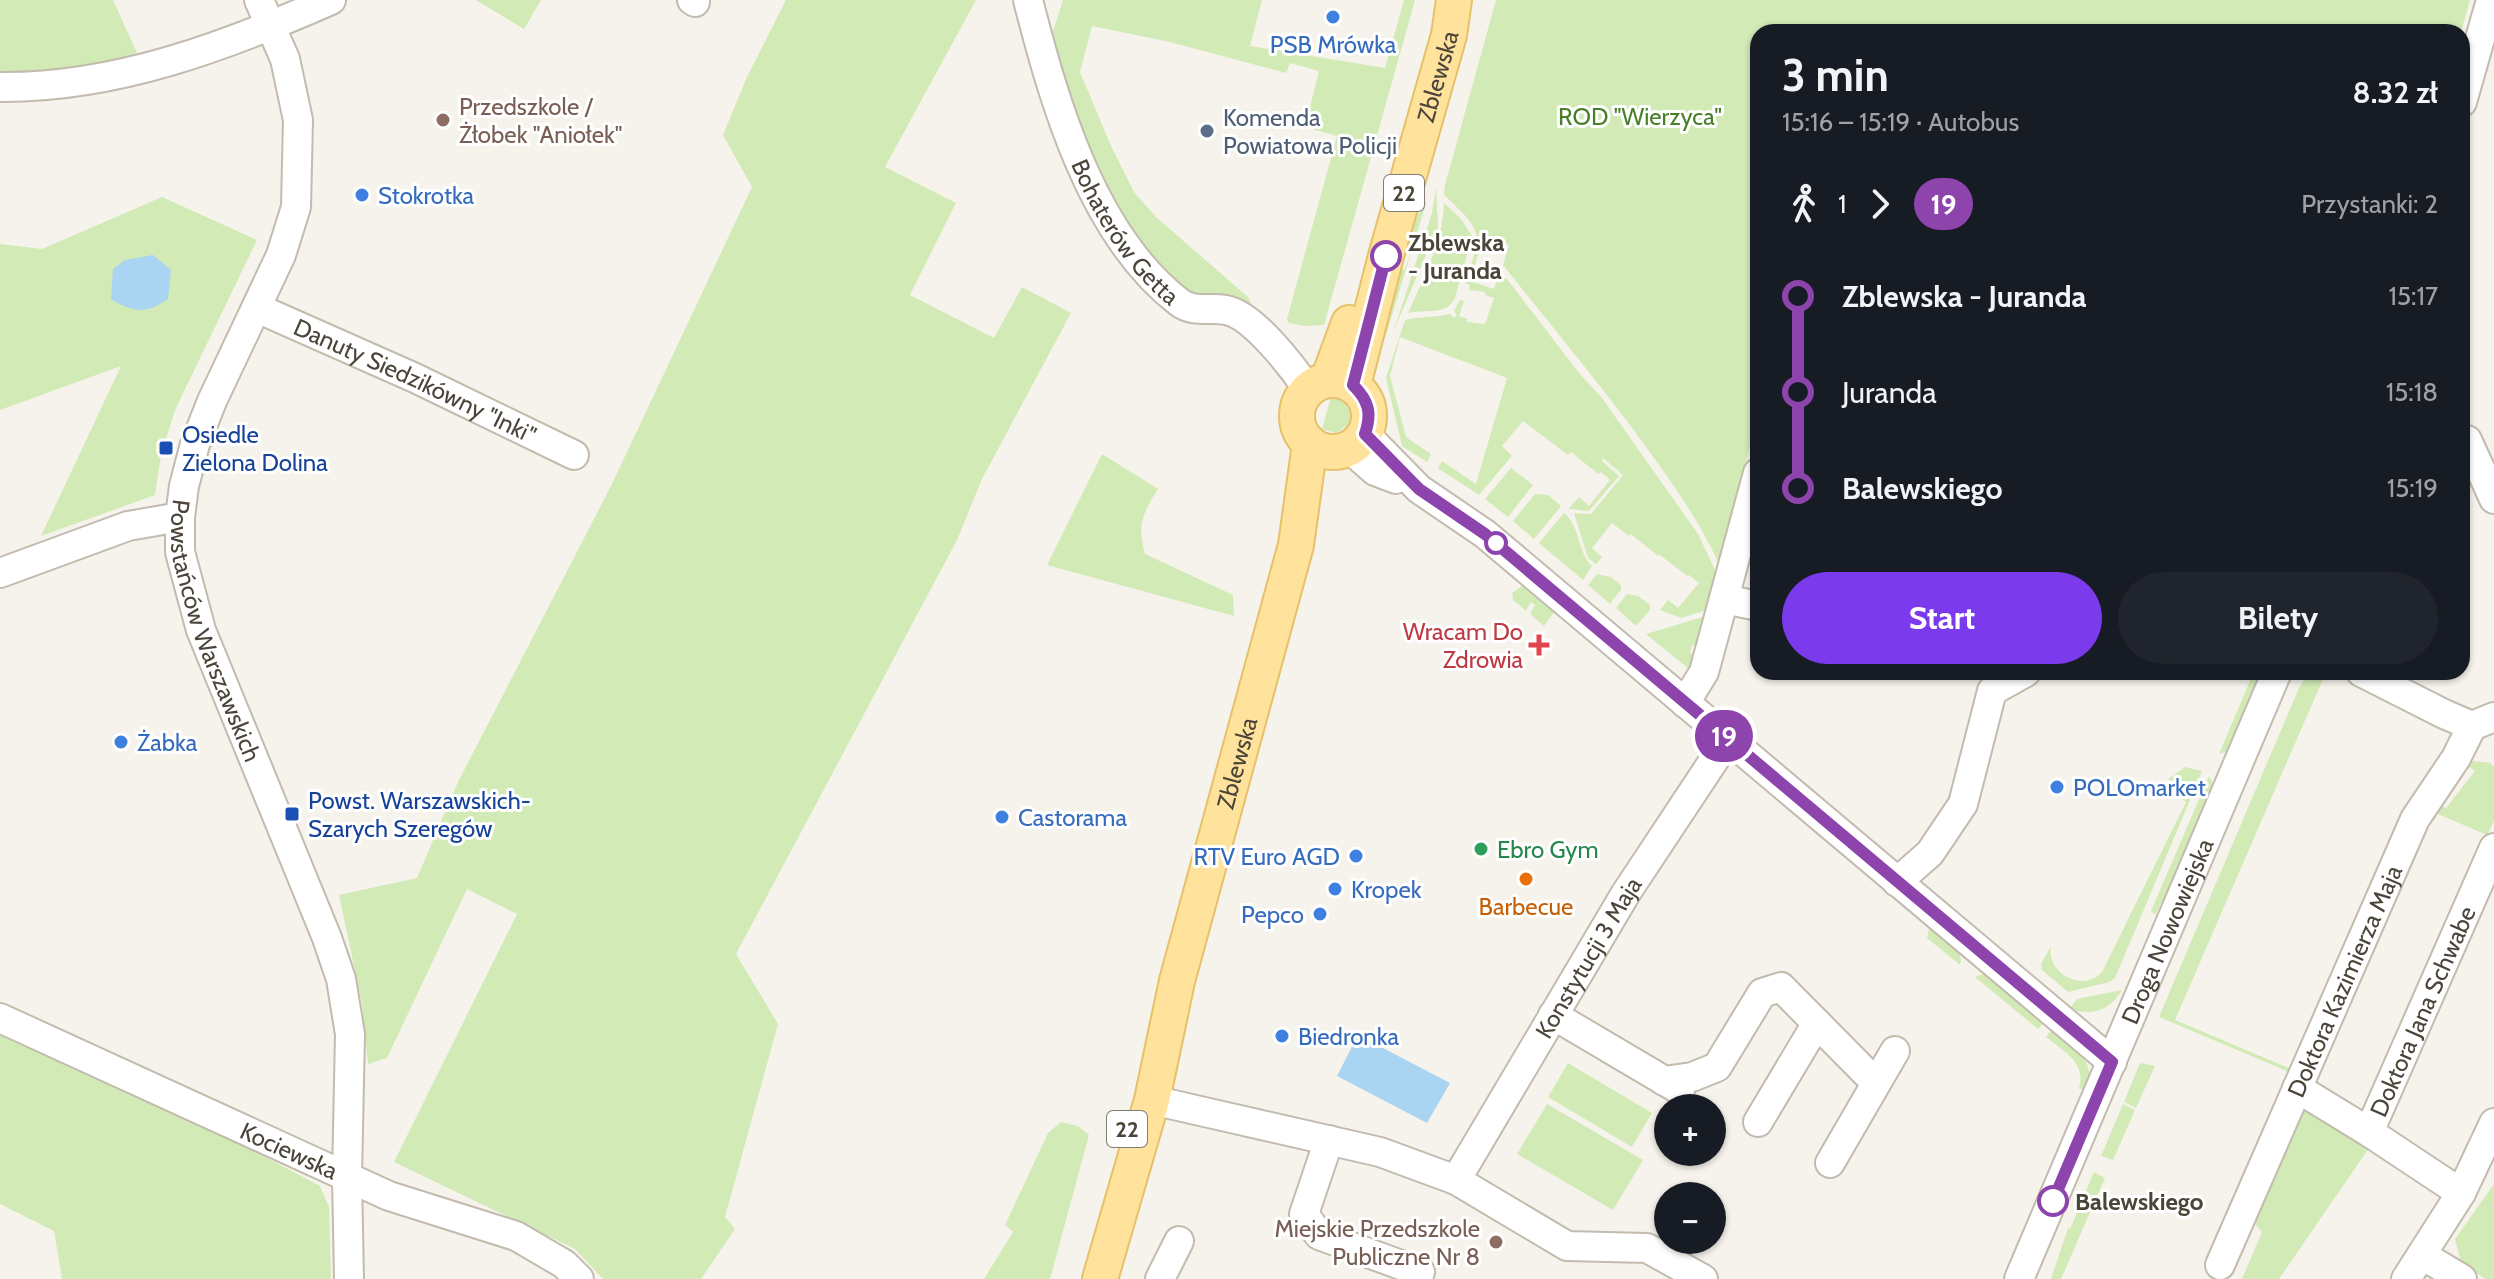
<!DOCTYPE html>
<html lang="pl">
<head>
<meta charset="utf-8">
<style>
	:root { --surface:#171b24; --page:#20242c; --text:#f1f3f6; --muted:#9ea1a6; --accent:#7c3aed }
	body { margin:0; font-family:Cabin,sans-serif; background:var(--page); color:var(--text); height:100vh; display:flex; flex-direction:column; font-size:30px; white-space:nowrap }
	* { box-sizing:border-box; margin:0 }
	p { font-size:26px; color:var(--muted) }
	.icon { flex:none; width:44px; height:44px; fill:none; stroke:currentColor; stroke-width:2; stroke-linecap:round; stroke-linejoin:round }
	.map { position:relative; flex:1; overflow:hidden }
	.sheet { position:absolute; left:1750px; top:24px; width:720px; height:656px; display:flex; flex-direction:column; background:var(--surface); border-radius:24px; box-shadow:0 2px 6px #0004 }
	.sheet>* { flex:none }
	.badge { padding:0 16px; border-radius:26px; font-size:28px; line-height:52px }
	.controls { position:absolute; left:1654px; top:1094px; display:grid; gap:16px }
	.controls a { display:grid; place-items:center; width:72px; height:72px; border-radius:50%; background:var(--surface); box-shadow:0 2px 6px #0004; font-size:40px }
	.map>.badge { position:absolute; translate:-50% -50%; box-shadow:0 0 0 4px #fff }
	.legs { display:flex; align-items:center; gap:12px; height:88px; padding:0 32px; font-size:26px }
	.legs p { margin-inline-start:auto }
	.summary { display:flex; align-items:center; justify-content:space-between; height:136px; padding:0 32px }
	h1 { font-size:44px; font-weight:800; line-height:60px }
	.button { display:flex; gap:16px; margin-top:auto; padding:16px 32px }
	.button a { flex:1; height:92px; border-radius:48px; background:var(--accent); color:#fff; font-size:32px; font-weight:800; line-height:92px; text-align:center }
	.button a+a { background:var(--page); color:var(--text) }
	ul { padding:0 32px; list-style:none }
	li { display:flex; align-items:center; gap:28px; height:96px; font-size:30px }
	li i { display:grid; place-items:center; width:12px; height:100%; margin:0 10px; background:currentColor }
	li i::after { content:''; width:20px; height:20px; margin:-10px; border:6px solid; border-radius:50%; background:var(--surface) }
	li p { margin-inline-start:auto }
	li:first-child i { background:linear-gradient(#0000 50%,currentColor 0) }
	li:last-child i { background:linear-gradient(currentColor 50%,#0000 0) }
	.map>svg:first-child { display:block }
	.green { fill:#d2eab5 }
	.water { fill:#a9d4f2 }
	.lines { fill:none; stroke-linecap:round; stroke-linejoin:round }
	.minor-casing { stroke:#c2bbae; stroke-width:32 }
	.major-casing { stroke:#e6c16a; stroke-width:38 }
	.minor { stroke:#fff; stroke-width:28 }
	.major { stroke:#ffe39c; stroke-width:34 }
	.line-1-casing { stroke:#fff; stroke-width:18 }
	.line-1 { stroke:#8e44ad; stroke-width:12 }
	.shop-dot { fill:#3f7fe0; stroke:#fff; stroke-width:3 }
	.education-dot { fill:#8d6e63; stroke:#fff; stroke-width:3 }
	.service-dot { fill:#5c6f8a; stroke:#fff; stroke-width:3 }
	.stop-1-dot { fill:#fff; stroke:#8e44ad; stroke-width:4 }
	.transit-dot { fill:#1a4fb4; stroke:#fff; stroke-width:3 }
	.health-dot { fill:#e0444e; stroke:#fff; stroke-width:3 }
	.leisure-dot { fill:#2e9e5b; stroke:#fff; stroke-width:3 }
	.food-dot { fill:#e8710a; stroke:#fff; stroke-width:3 }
	.labels { text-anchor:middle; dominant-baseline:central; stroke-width:6; stroke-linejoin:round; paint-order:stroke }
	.shield { fill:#fff; stroke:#817c74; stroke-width:2 }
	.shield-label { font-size:22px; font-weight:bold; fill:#4b4439 }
	.shop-label { font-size:24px; fill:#366cbe; stroke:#fff; text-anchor:start }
	.street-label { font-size:24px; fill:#4b4439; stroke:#fff }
	.education-label { font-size:24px; fill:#785e54; stroke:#fff; text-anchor:start }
	.park-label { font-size:24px; fill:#4a7f2a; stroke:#fff }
	.service-label { font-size:24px; fill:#4e5e75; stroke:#fff; text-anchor:start }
	.stop-label { font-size:24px; font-weight:bold; fill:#4b4439; stroke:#fff; text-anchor:start }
	.transit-label { font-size:24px; fill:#164399; stroke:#fff; text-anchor:start }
	.health-label { font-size:24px; fill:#be3a42; stroke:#fff; text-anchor:end }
	.leisure-label { font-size:24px; fill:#27864d; stroke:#fff; text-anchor:start }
	.food-label { font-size:24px; fill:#c56008; stroke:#fff }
</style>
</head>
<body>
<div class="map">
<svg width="2494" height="1279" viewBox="0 0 2494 1279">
	<rect width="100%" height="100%" fill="#f6f3ec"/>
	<path class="green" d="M0 0H113L137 53 84 70 0 74Z
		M476 0H541L524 29Z
		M786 0H976L885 167 956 203 910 295 994 338 1022 287 1071 313 982 479 957 540 736 954 778 1024 725 1217 735 1229 701 1279H603L575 1249 394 1162 517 914 467 889 387 1058 368 1064 362 1004 339 895 417 878 458 782 611 486 752 187 723 135 747 77Z
		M1063 0H1262L1250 46 1385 68 1404 0H1415L1324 325 1305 326 1289 323 1287 319 1337 136 1305 127 1319 71 1290 63 1286 73 1170 42 1092 26 1080 72 1111 146 1134 192 1157 218 1248 297 1257 317 1188 299 1107 205 1047 50Z
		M1496 0H2470L2461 32 2432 24 2431 26 2449 32H1758V414L1719 564C1699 520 1672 483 1644 444 1599 383 1550 324 1503 265L1509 245 1484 236 1470 281 1494 289 1498 277 1507 279 1579 373 1602 398 1698 534 1717 574 1707 610 1681 618 1660 610 1668 600 1678 608 1699 583 1689 575 1687 576 1660 555 1658 556 1631 534 1629 536 1612 523 1592 548 1602 557 1596 564 1588 558 1574 513 1591 514 1623 475 1603 458 1602 461 1619 476 1589 511 1568 509 1579 497 1589 506 1610 480 1601 472 1598 474 1571 452 1568 455 1523 421 1502 446 1512 456 1479 495 1438 468 1442 461 1476 484 1507 378 1400 337 1390 376 1406 437 1431 454 1427 462 1402 446 1386 378 1405 320C1420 316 1435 318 1450 314L1454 318 1457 315 1454 311 1460 300 1464 301 1459 316 1467 319V322L1485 324 1494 298 1485 295V292L1469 290 1470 285 1465 283C1482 232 1484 232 1444 195L1445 185Z
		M1436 187 1438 227 1394 330 1432 213Z
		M162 197 257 240 175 410 161 455 155 495 41 536 121 366 0 410V244L42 249Z
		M1427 200 1385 338 1377 336 1401 269H1405L1410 254 1406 252 1415 220Z
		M1444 203 1461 219 1472 236 1455 298C1447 316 1425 309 1408 313 1424 278 1443 241 1444 203Z
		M1331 397 1344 401 1351 415 1349 424 1336 433 1322 429Z
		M1102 454 1158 489C1142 515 1137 524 1145 554L1233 595 1234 616 1047 565Z
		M1511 468 1533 485 1508 517 1485 499Z
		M1535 494 1548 495 1561 506 1534 539 1513 521Z
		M1564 513C1581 527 1577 552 1592 566L1583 580 1539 543Z
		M1597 574 1611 577 1621 585V590L1610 604 1588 585Z
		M1522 586 1543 598 1555 611 1544 626 1530 614 1535 605 1531 602 1526 611 1513 600 1512 593Z
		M1627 594 1638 596 1650 605V610L1636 626 1616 608Z
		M1706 616 1697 646 1692 645 1690 653 1695 655 1689 669 1646 634Z
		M2309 672H2326L2175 1020 2291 1069 2294 1074 2159 1017 2299 688Z
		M2252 676 2262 678 2230 751 2219 754Z
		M2473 761 2491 763 2494 767V821L2487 835 2433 812 2439 804 2446 808 2475 771 2466 765Z
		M2185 767 2202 771 2194 791 2168 779Z
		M2209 776 2214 786V797L2155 915 2151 911Z
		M2165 785 2189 796 2190 800 2115 978 2110 982 2068 992 2042 970 2041 964 2051 946C2046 974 2083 993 2102 972L2186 802Z
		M1932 927C1944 938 1965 948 1960 965L1927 938 1929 929Z
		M1983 974 1991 976 2045 1021 2038 1029 1975 977Z
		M2122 990C2110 1011 2092 1016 2069 1009L2077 999Z
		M2053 1028C2074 1046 2097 1060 2087 1091L2079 1088C2087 1063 2063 1051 2046 1037Z
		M0 1030 211 1128 320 1186 329 1207 331 1279H62L54 1231 0 1204Z
		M1568 1063 1652 1113 1632 1147 1548 1097Z
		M2140 1063 2155 1066 2136 1108 2124 1102Z
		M1547 1104 1643 1160 1613 1210 1517 1154Z
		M2123 1104 2135 1110 2113 1160 2101 1156Z
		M2300 1105 2369 1148 2279 1279H2242L2262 1232 2252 1221Z
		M1061 1122 1078 1126 1089 1135 1050 1279H984L1013 1232 1005 1225 1048 1133Z
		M2094 1172 2105 1178 2061 1279H2051L2068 1228 2070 1229Z
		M2494 1184V1279H2485L2461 1262 2455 1239Z"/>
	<path class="water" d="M153 255 171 270 168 299C145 314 134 313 111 299L113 269 125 260Z
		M1358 1035 1450 1083 1427 1123 1337 1076Z"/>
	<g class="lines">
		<defs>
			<g id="minor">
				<path id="s1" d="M259 0 285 59 298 120 296 207 281 255 212 401 195 444 184 486 180 517V552L201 630 327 938 341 979 350 1034 347 1177 349 1279"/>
				<path d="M692 0 695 2"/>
				<path id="s2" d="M1028 0C1054 102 1092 235 1179 302 1193 313 1209 307 1226 310 1253 315 1293 367 1308 390"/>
				<path d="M0 87C116 88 226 46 331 0"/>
				<path d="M2462 102 2491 0"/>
				<path id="s3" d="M257 308 415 378 574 455"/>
				<path d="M1365 434 1419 489 1485 534 2112 1062"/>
				<path d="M2467 440 2494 499"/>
				<path d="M1349 448 1375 471 1396 479"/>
				<path d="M0 573 128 526 180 517"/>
				<path d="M1724 599 1758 606"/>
				<path d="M2361 672 2444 714 2472 726"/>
				<path d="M1685 703 1704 672 1758 473"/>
				<path d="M1897 882 1930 853 1963 804 1992 691 2026 672"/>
				<path d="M1553 1015 1680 1090"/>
				<path id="s4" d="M0 1018 389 1196 516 1236 564 1264 579 1279"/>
				<path d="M1664 1081 1692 1077 1717 1067 1762 993 1781 987 1876 1083"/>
				<path d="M2297 1088 2369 1132 2461 1193"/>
				<path d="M1152 1100 1380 1152 1456 1180"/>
				<path d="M1758 1122 1817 1023"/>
				<path id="s5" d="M2369 1132 2494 848"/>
				<path d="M1329 1140 1304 1214 1319 1235 1420 1272"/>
				<path d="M1830 1163 1895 1051"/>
				<path d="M2422 1255 2462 1279"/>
				<path id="s6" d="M2220 1265 2415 819 2456 758 2472 726 2494 717"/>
				<path d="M1160 1279 1179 1241"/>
				<path id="s7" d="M1703 1279 1647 1248 1567 1246 1456 1180 1626 893 1728 739"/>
				<path id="s8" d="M2019 1279 2277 672"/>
				<path d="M2406 1279 2461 1193 2494 1123"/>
			</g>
			<g id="major">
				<path d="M1328 380 1349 323"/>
				<circle cx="1333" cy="416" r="36"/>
				<path id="s9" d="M1353 385 1386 256 1449 35 1454 0"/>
				<path id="s10" d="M1100 1279 1152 1100 1177 981 1296 545 1310 444"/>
			</g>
		</defs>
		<use href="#minor" class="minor-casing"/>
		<use href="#major" class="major-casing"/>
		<use href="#minor" class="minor"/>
		<use href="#major" class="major"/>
	</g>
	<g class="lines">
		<defs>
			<path id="line-1" d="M1386 256 1353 385C1369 401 1372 413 1365 434L1419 489 1485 534 2112 1062 2053 1201"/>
		</defs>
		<use href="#line-1" class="line-1-casing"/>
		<use href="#line-1" class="line-1"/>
	</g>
	<g class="shop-dot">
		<circle cx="1333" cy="17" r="8"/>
		<circle cx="362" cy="195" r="8"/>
		<circle cx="121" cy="742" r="8"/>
		<circle cx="2057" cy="787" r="8"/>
		<circle cx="1002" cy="817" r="8"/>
		<circle cx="1356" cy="856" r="8"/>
		<circle cx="1335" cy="889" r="8"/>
		<circle cx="1320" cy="914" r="8"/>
		<circle cx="1282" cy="1036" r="8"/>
	</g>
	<g class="education-dot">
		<circle cx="443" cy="120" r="8"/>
		<circle cx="1496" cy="1242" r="8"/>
	</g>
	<circle class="service-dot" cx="1207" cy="131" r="8"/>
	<g class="stop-1-dot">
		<circle cx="1386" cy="256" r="14"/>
		<circle cx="1496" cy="543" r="10"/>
		<circle cx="2053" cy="1201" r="14"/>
	</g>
	<g class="transit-dot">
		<rect x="158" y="440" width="16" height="16" rx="4"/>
		<rect x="284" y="806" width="16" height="16" rx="4"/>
	</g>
	<path class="health-dot" d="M1535 633h8v8h8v8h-8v8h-8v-8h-8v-8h8z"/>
	<circle class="leisure-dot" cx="1481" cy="849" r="8"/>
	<circle class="food-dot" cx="1526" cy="879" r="8"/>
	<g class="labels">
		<g class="shield">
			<rect x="1384" y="175" width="40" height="36" rx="6"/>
			<rect x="1107" y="1111" width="40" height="36" rx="6"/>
		</g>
		<g class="shield-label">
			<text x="1404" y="193">22</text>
			<text x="1127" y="1129">22</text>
		</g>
		<g class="shop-label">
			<text x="1333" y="44" text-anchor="middle">PSB Mrówka</text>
			<text x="378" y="195">Stokrotka</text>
			<text x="137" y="742">Żabka</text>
			<text x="2073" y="787">POLOmarket</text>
			<text x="1018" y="817">Castorama</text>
			<text x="1340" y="856" text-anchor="end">RTV Euro AGD</text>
			<text x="1351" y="889">Kropek</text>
			<text x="1304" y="914" text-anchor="end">Pepco</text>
			<text x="1298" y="1036">Biedronka</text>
		</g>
		<g class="street-label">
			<text stroke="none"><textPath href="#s9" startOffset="320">Zblewska</textPath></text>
			<text stroke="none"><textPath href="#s2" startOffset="254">Bohaterów Getta</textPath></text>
			<text stroke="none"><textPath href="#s3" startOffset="174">Danuty Siedzikówny "Inki"</textPath></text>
			<text stroke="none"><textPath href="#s1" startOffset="666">Powstańców Warszawskich</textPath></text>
			<text stroke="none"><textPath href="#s10" startOffset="534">Zblewska</textPath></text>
			<text stroke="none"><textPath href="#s8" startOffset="378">Droga Nowowiejska</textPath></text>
			<text stroke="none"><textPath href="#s7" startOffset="532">Konstytucji 3 Maja</textPath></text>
			<text stroke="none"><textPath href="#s6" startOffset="310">Doktora Kazimierza Maja</textPath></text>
			<text stroke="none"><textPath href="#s5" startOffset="132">Doktora Jana Schwabe</textPath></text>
			<text stroke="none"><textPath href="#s4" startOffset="318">Kociewska</textPath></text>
		</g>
		<g class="education-label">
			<text x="459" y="106">Przedszkole /<tspan x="459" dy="28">Żłobek "Aniołek"</tspan></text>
			<text x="1480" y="1228" text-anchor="end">Miejskie Przedszkole<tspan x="1480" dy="28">Publiczne Nr 8</tspan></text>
		</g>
		<g class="park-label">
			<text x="1640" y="116">ROD "Wierzyca"</text>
		</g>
		<g class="service-label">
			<text x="1223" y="117">Komenda<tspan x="1223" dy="28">Powiatowa Policji</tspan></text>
		</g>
		<g class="stop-label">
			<text x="1408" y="242">Zblewska<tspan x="1408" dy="28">- Juranda</tspan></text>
			<text x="2075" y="1201">Balewskiego</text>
		</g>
		<g class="transit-label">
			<text x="182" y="434">Osiedle<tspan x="182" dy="28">Zielona Dolina</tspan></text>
			<text x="308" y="800">Powst. Warszawskich-<tspan x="308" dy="28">Szarych Szeregów</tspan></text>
		</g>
		<g class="health-label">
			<text x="1523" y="631">Wracam Do<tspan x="1523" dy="28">Zdrowia</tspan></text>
		</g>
		<g class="leisure-label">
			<text x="1497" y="849">Ebro Gym</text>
		</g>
		<g class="food-label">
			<text x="1526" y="906">Barbecue</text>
		</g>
	</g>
</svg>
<div class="controls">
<a>+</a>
<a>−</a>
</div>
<b class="badge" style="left:1724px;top:736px;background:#8e44ad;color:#fff">19</b>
<section class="sheet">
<div class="summary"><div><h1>3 min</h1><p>15:16 – 15:19 · Autobus</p></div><b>8.32 zł</b></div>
<div class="legs"><svg class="icon" aria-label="walk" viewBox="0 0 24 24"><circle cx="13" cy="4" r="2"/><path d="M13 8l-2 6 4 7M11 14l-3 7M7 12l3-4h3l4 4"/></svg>1<svg class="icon" aria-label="forward" viewBox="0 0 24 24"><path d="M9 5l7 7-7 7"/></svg><b class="badge" style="background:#8e44ad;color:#fff">19</b><p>Przystanki: 2</p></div>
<ul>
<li><i style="color:#8e44ad"></i><b>Zblewska - Juranda</b><p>15:17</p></li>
<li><i style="color:#8e44ad"></i><span>Juranda</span><p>15:18</p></li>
<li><i style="color:#8e44ad"></i><b>Balewskiego</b><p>15:19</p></li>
</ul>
<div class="button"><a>Start</a><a>Bilety</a></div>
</section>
</div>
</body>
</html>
